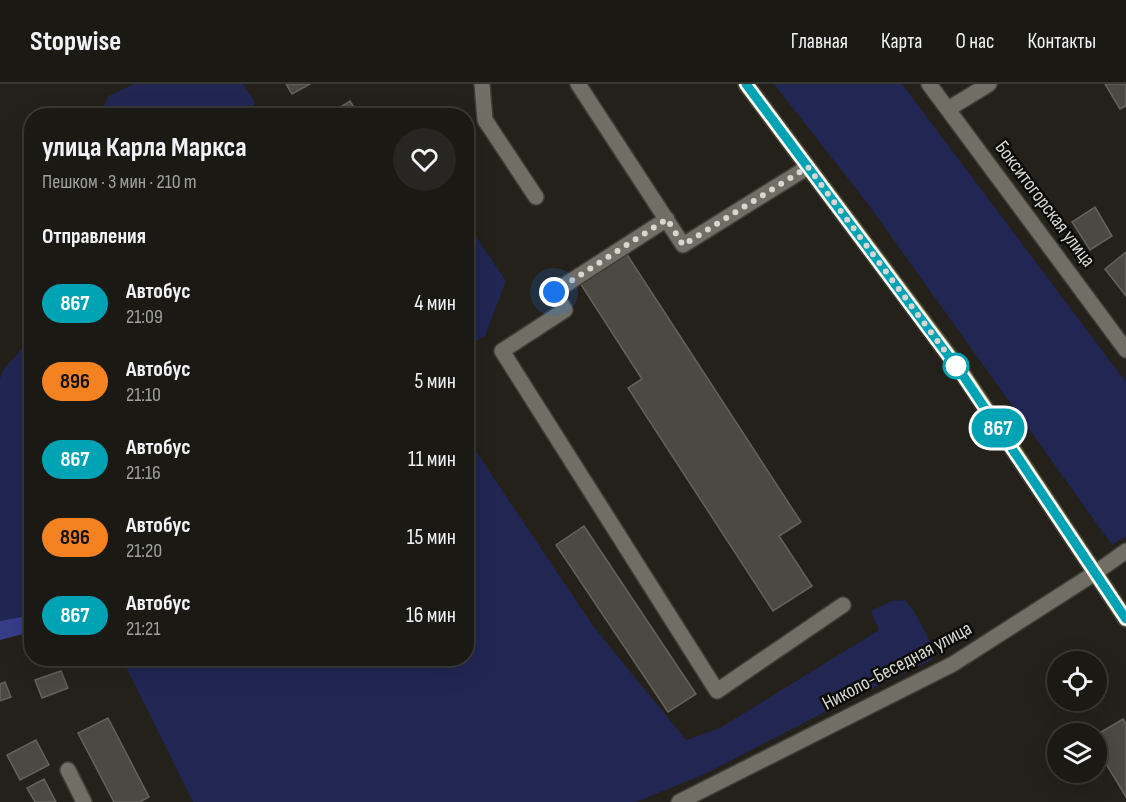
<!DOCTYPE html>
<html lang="ru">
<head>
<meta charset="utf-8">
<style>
	:root { --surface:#1a1914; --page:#272622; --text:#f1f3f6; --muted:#9fa0a0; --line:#383834 }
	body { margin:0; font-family:"Sofia Sans Condensed",sans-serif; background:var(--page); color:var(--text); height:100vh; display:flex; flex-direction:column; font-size:22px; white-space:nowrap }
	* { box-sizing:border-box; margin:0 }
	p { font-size:20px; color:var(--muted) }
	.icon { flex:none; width:33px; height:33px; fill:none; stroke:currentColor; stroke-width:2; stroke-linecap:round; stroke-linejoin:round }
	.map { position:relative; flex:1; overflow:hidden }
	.drawer { position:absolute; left:24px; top:24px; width:450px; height:558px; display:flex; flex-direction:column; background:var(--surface); border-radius:24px; box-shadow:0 6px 24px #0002,0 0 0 2px var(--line) }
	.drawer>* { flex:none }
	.badge { padding:0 12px; border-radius:20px; font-size:21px; line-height:39px }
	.tools { position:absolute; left:1047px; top:567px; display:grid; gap:12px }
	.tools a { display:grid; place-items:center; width:60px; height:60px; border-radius:50%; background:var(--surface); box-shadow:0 6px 24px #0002,0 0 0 2px var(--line); font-size:30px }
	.you { position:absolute; width:30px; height:30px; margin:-15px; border:4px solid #fff; border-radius:50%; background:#1a73e8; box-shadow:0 0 0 9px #1a73e833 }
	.map>.badge { position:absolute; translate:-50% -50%; box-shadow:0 0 0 3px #fff }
	h2 { padding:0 18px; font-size:22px; line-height:54px }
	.round { display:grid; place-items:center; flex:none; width:63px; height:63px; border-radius:32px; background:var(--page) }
	.head { display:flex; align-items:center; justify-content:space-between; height:102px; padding:0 18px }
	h1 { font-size:28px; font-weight:700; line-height:45px }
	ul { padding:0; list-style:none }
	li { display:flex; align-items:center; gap:18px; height:78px; padding:0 18px }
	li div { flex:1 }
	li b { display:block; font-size:22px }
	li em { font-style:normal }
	li .badge { min-width:66px; font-weight:700; text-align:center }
	header { display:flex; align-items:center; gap:36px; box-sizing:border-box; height:84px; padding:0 30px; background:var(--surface); border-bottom:2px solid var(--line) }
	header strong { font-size:28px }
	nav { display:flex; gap:33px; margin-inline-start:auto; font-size:21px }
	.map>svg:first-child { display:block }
	.green { fill:#212653 }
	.forest { fill:#373d87 }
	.building { fill:#4b4941; stroke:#646259; stroke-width:1.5 }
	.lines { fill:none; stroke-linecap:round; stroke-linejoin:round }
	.minor-casing { stroke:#3d3c36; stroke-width:18 }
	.major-casing { stroke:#3d3c36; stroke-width:18 }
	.minor { stroke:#706e65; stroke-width:15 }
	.major { stroke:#a2944e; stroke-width:15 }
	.line-casing { stroke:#fff; stroke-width:14 }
	.line { stroke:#00a3b4; stroke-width:9 }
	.walk { stroke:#d7d6d1; stroke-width:6; stroke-dasharray:0 10.8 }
	.stop-dot { fill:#fff; stroke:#00a3b4; stroke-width:3 }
	.labels { text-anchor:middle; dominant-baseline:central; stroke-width:5; stroke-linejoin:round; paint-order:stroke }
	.street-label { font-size:20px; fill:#d7d6d1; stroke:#0b0b08 }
</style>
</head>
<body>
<header>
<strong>Stopwise</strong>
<nav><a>Главная</a><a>Карта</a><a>О нас</a><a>Контакты</a></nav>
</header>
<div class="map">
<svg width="1126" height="718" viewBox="0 0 1126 718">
	<rect width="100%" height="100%" fill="#23211a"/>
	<path class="green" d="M134 0H243L254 17V31H99L109 12Z
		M774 0H902L1126 298V452L1112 461 868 120Z
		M467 151H475L506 197 485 252 467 262Z
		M31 254V531L0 537V296L3 286Z
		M467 354 593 542 686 656 720 644 879 546 871 527 891 517 905 516 914 527 936 568 931 576 852 614 705 690 636 718H193L126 583 120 575 466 574Z"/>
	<path class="forest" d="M31 531V548L0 556V537Z"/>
	<path class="building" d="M286 0H310L292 10Z
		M1105 0H1126V22L1120 25Z
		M350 17 359 32H326Z
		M1095 123 1112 152 1090 166 1072 138Z
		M1126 168V212L1105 185Z
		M626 169 801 438 779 452 812 502 773 527 628 304 642 295 580 199Z
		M584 442 696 610 668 628 556 461Z
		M61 587 68 604 42 614 35 596Z
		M5 598 11 613 0 617V600Z
		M108 634 149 713 140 718H114L78 649Z
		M1123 635 1126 640V713L1096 663V651Z
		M36 656 49 681 20 696 7 671Z
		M44 695 56 718H35L27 704Z"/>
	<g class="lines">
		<defs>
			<path id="minor" d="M482 0 485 36 536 113
				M578 0 683 161 808 83
				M929 0 1126 266
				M948 25 989 0
				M667 135 554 208 565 226 502 267 717 607 843 521
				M68 686 84 718
				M679 718 953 580 1095 489 1126 467"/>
			<path id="major" d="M746 0 962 289 1126 535"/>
		</defs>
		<use href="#minor" class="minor-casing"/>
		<use href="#major" class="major-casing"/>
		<use href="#minor" class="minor"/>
		<use href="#major" class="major"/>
	</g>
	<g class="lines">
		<defs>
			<path id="line" d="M746 0 962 290 1126 535"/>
		</defs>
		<use href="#line" class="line-casing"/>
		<use href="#line" class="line"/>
		<path class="walk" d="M554 208 667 135 683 161 808 83 962 290 956 282"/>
	</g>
	<circle class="stop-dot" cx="956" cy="282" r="12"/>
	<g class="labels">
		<g class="street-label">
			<text transform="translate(1045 120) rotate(53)">Бокситогорская улица</text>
			<text transform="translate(897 582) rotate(-28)">Николо-Беседная улица</text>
		</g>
	</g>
</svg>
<div class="tools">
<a><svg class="icon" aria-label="locate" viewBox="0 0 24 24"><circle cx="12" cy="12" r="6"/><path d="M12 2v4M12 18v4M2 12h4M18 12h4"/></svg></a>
<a><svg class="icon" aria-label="layers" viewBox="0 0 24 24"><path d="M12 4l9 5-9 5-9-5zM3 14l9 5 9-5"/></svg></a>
</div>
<div class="you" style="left:554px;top:208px"></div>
<b class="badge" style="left:998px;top:344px;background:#00a3b4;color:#fff">867</b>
<section class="drawer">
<div class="head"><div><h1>улица Карла Маркса</h1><p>Пешком · 3 мин · 210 m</p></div><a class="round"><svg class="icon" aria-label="heart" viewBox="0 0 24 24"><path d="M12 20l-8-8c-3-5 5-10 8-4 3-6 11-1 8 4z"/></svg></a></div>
<h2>Отправления</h2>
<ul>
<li><span class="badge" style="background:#00a3b4;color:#fff">867</span><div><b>Автобус</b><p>21:09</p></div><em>4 мин</em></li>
<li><span class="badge" style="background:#f58220;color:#111">896</span><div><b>Автобус</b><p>21:10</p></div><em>5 мин</em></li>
<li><span class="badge" style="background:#00a3b4;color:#fff">867</span><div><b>Автобус</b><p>21:16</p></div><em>11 мин</em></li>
<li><span class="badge" style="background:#f58220;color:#111">896</span><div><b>Автобус</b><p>21:20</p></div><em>15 мин</em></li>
<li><span class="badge" style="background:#00a3b4;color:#fff">867</span><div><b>Автобус</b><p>21:21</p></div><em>16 мин</em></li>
</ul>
</section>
</div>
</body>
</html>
